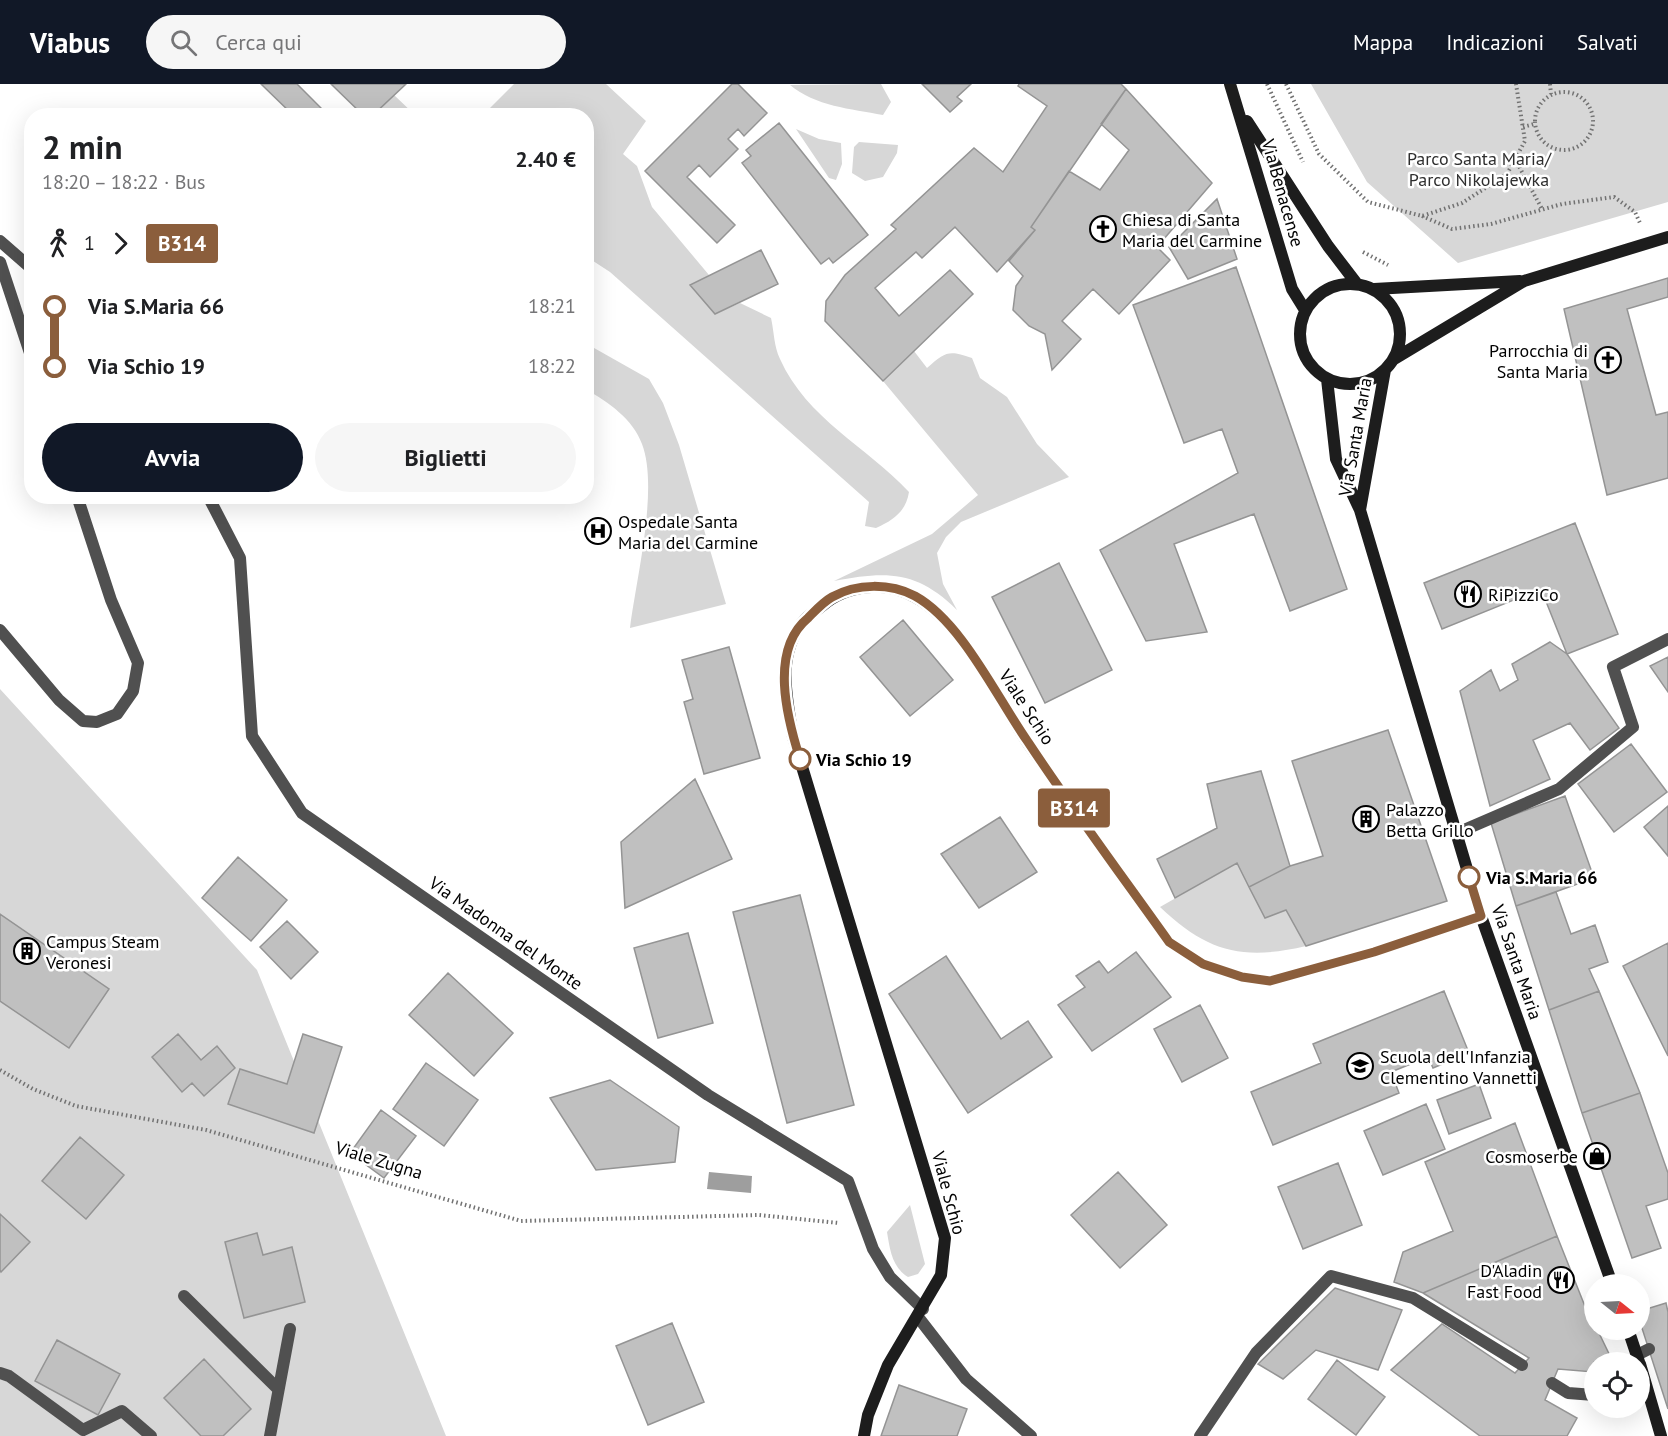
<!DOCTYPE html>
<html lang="it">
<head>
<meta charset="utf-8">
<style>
	:root { --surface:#fff; --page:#f6f6f6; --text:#202124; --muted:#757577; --accent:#111827 }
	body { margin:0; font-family:"PT Sans",sans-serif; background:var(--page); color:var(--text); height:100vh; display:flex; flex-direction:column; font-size:22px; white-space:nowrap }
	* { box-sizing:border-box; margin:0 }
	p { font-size:20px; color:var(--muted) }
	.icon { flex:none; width:33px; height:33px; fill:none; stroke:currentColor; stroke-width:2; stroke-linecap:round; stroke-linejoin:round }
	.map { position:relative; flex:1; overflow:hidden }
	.side { position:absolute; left:24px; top:24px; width:570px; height:396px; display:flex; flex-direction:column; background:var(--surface); border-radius:24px; box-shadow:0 6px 24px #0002 }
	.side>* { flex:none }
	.badge { padding:0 12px; border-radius:4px; font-size:21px; line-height:39px }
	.needle { width:39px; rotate:108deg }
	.buttons { position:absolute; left:1584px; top:1190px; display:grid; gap:12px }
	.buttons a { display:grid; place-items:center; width:66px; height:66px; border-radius:50%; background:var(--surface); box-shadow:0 6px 24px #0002; font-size:30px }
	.map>.badge { position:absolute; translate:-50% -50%; box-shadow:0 0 0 3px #fff }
	.legs { display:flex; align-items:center; gap:9px; height:66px; padding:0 18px; font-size:20px }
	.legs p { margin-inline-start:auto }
	.summary { display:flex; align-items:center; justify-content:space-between; height:102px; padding:0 18px }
	h1 { font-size:33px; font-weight:700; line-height:45px }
	.primary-button { display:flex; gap:12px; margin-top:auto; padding:12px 18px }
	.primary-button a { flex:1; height:69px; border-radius:36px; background:var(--accent); color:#fff; font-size:24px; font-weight:700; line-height:69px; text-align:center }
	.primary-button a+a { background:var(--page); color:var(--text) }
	ul { padding:0 18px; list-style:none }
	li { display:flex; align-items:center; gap:21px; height:60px; font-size:22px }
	li i { display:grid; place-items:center; width:9px; height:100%; margin:0 8px; background:currentColor }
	li i::after { content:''; width:15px; height:15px; margin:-8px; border:4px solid; border-radius:50%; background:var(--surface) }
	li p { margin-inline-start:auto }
	li:first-child i { background:linear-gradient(#0000 50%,currentColor 0) }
	li:last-child i { background:linear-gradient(currentColor 50%,#0000 0) }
	header { display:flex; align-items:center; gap:36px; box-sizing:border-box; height:84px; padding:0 30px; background:var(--accent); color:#fff }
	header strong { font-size:28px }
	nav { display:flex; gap:33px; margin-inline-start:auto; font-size:21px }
	.search { width:420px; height:54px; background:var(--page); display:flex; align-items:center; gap:15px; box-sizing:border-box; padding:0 21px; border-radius:33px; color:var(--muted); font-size:22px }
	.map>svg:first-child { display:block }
	.green { fill:#d7d7d7 }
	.water { fill:#9e9e9e }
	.building { fill:#c0c0c0; stroke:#949494; stroke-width:1.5 }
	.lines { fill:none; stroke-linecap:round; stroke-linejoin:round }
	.path { stroke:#727272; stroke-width:4; stroke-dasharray:1.5 3; stroke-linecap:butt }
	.lane { stroke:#505050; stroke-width:12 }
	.street { stroke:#505050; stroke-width:12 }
	.secondary { stroke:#1d1d1d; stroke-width:12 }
	.line-1-casing { stroke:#fff; stroke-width:14 }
	.line-1 { stroke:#8b5e3c; stroke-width:9 }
	.stop-1-dot { fill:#fff; stroke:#8b5e3c; stroke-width:3 }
	.labels { text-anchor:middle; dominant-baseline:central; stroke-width:5; stroke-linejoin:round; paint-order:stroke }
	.park-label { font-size:18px; fill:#2e2e2e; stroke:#fff }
	.street-label { font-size:18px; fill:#000; stroke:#fff }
	.poi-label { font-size:18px; fill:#000; stroke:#fff; text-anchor:start }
	.stop-label { font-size:18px; font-weight:bold; fill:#000; stroke:#fff; text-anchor:start }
</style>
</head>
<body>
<header>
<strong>Viabus</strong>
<div class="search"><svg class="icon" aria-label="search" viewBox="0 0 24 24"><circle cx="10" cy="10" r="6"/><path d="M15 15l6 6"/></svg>Cerca qui</div>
<nav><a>Mappa</a><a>Indicazioni</a><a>Salvati</a></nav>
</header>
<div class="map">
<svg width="1668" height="1352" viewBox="0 0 1668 1352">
	<rect width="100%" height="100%" fill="#fff"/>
	<path class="green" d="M514 0H606L646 37 623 70 637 82 652 123 709 191 691 201 715 230 740 219 771 234C774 247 774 263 780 275 807 335 866 362 909 408 906 427 894 436 876 444L865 442 869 418 610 188 587 173 586 32H482Z
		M881 0 891 18 883 31C851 25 815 22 790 1Z
		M1311 0H1668V118L1458 179 1367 98Z
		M394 11 415 31 372 32Z
		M796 45 819 55 841 59 842 80 836 96 829 94Z
		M859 58 898 61 897 69 883 93 865 97 852 89 854 63Z
		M587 260 649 295 663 319 679 361 726 520 630 544C636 496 659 404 642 360 633 335 608 318 587 306Z
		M914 267 927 284C946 267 949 266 972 274L980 294 1007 313 1037 360 1069 393 961 438 946 453 937 469 943 500 957 526C917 486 886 487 834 497L932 450 978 411 883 297Z
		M0 605 257 886 446 1352H0Z
		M1237 779 1265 834 1286 826 1306 862C1243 877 1207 868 1160 823Z
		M910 1121 925 1180 918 1190 908 1193C892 1183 890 1166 887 1148Z"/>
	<path class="water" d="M709 1088 752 1092 751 1109 707 1105Z"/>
	<path class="building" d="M261 0H297L327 30 294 32Z
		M331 0H406L372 32H364Z
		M732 0H738L767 29 744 52 738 45 728 55 738 65 710 93 699 81 687 93 735 141 717 159 645 87Z
		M922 0H971L957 13 962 17 950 28Z
		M1019 0H1121L1126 5 1031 143 1035 146 997 188 955 143 922 174 916 168 875 204 899 232 950 186 973 210 883 297 825 237 826 217 845 191 896 145 891 141 974 64 1003 88 1047 22 1018 2Z
		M1126 5 1212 99 1157 163 1170 176 1119 230 1093 205 1062 237 1081 255 1052 286 1045 250 1029 242 1013 226 1016 202 1023 192 1009 177 1035 146 1031 143 1069 87 1100 106 1129 66 1101 40Z
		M779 39 868 151 833 179 829 174 821 180 742 79 751 72 746 66Z
		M1217 115 1237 175 1188 195 1169 163Z
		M761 166 778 200 715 230 690 201Z
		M1236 183 1347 505 1290 527 1254 430 1174 460 1207 548 1146 557 1100 466 1238 389 1222 345 1184 359 1133 221Z
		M1668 194V213L1627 225 1656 331 1668 328V394L1607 411 1564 225Z
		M1575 439 1618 550 1567 570 1541 505 1442 545 1424 499Z
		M1059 479 1112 586 1045 619 992 513Z
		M903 536 953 596 910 632 860 573Z
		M1550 558 1567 570 1619 644 1590 666 1570 639 1533 656 1550 695 1490 722 1460 607 1491 586 1500 607 1518 596 1512 580Z
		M729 563 760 674 704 690 684 618 693 615 682 576Z
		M1668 573V608L1650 582Z
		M1388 646 1447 817 1306 862 1286 826 1265 834 1249 803 1290 782 1323 772 1292 677Z
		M1631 660 1667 708 1614 748 1578 700Z
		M1261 687 1290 782 1249 803 1237 779 1175 814 1157 775 1217 744 1207 700Z
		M695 695 732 775 625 824 621 758Z
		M1565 712 1594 794 1516 822 1491 739Z
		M1668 722V772L1644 743Z
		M1000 733 1037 788 979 824 941 770Z
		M238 773 287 816 251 857 202 814Z
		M1556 808 1571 850 1595 841 1608 878 1589 885 1599 907 1549 926 1516 822Z
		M800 811 854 1021 787 1039 733 828Z
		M0 830 109 905 69 964 0 917Z
		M287 837 318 868 291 895 260 863Z
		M688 849 713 939 658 954 634 864Z
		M1668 859V972L1623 882Z
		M1136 868 1171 913 1092 967 1058 921 1085 903 1076 892 1099 877 1108 889Z
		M946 872 1001 955 1028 937 1052 973 968 1029 889 910Z
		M448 889 513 949 474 992 409 931Z
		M1444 907 1469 969 1433 984 1428 973 1391 988 1399 1009 1273 1061 1251 1008 1321 979 1313 960Z
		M1599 907 1640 1009 1582 1029 1549 926Z
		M1200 921 1228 974 1182 998 1154 945Z
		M178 950 201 976 217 962 235 984 204 1012 192 999 182 1008 152 973Z
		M303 950 342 963 314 1049 228 1020 240 985 287 1000Z
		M426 979 478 1016 444 1062 393 1025Z
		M610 996 679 1043 675 1078 596 1086 550 1014Z
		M1479 1000 1491 1034 1449 1050 1437 1016Z
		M1640 1009 1668 1089V1115L1646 1122 1661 1164 1632 1174 1582 1029Z
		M1426 1020 1445 1065 1383 1091 1364 1047Z
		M381 1026 416 1052 384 1094 350 1069Z
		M1515 1039 1557 1152 1423 1209 1394 1198 1403 1168 1453 1147 1425 1078Z
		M80 1053 124 1091 86 1135 42 1097Z
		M1338 1079 1362 1141 1303 1165 1278 1103Z
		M1118 1088 1167 1141 1120 1184 1071 1131Z
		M0 1130 30 1158 1 1188 0 1186Z
		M257 1149 263 1171 292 1163 305 1218 244 1234 225 1158Z
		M1557 1152 1594 1245H1597L1613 1278H1594V1288L1558 1285 1545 1316 1577 1334 1567 1352H1480L1391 1286 1442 1240 1515 1289 1529 1274 1423 1209Z
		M1335 1204 1402 1226 1378 1286 1316 1266 1283 1295 1258 1280Z
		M1666 1219 1668 1228V1325L1640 1238V1227Z
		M672 1239 704 1318 648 1341 616 1262Z
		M57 1256 120 1290 98 1331 35 1297Z
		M204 1275 251 1325 223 1352H201L164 1314Z
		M1337 1276 1385 1313 1356 1351 1308 1315Z
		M899 1301 967 1325 957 1352H881Z"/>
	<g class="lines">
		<path class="path" d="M1267 0 1303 78
			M1286 0 1319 70 1368 118 1422 132 1462 119 1507 90 1525 57 1516 0
			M1550 0 1551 10
			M1535 37a29 29 0 1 1 58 0a29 29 0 1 1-58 0Z
			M1523 43 1534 40
			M1515 75 1542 125
			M1422 132 1452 145 1491 140 1562 120 1614 113 1635 128 1640 139
			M1363 168 1388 181
			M0 986 33 1005 76 1022 206 1046 521 1137 759 1131 839 1139"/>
		<path class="lane" d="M918 1233 966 1295 1031 1352
			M1637 1271 1649 1265
			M1552 1299 1568 1309 1594 1311
			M1200 1352 1256 1269 1331 1192 1413 1214 1522 1281"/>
		<path class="street" d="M0 157 32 185
			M0 178 32 275
			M208 412 240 474 252 652 302 729 708 1011 848 1097 873 1165 890 1193 923 1225
			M0 546 59 616 83 637 97 638 117 630 133 607 138 579 111 516 77 412
			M1457 749 1559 705 1633 643 1613 583 1668 555
			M184 1212 278 1305
			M0 1289 9 1292 83 1346 122 1327 151 1352
			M270 1352 290 1245"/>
		<path class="secondary" d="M1230 0 1292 205 1305 226
			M1247 37 1328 162 1357 200
			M1300 250a50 50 0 1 1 100 0a50 50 0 1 1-100 0Z
			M1374 205 1520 197
			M1394 275 1524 197 1668 153
			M1327 295 1336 375 1360 426 1481 832 1612 1200
			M1360 426 1385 286
			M1628 1245 1639 1278
			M1640 1280 1661 1352
			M864 1352 868 1331 888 1281 941 1191 945 1154 793 653C787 614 776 573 802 539 807 532 816 527 822 522 847 500 886 497 915 513 963 539 997 614 1028 659 1074 726 1122 792 1169 858L1203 880 1242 893 1270 897 1374 868 1481 832"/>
	</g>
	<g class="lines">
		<defs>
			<path id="line-1" d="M800 675C787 634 769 566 808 534 815 527 823 518 832 513 857 499 890 499 915 512 962 538 997 614 1028 658 1073 726 1122 792 1169 858L1203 880 1242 893 1270 897 1374 868 1481 832 1469 793"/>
		</defs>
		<use href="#line-1" class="line-1-casing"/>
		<use href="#line-1" class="line-1"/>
	</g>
	<defs>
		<symbol id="church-ring" viewBox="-11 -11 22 22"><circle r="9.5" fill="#fff" stroke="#000" stroke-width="1.5"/><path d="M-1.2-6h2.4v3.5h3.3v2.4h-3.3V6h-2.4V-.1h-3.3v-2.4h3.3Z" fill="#000"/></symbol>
		<symbol id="hospital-ring" viewBox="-11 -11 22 22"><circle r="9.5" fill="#fff" stroke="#000" stroke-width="1.5"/><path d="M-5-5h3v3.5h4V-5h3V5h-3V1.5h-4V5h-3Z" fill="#000"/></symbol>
		<symbol id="restaurant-ring" viewBox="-11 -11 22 22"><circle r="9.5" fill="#fff" stroke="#000" stroke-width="1.5"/><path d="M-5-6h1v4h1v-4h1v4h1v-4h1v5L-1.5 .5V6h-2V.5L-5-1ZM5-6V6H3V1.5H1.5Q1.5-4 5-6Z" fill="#000"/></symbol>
		<symbol id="building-ring" viewBox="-11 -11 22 22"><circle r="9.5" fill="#fff" stroke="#000" stroke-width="1.5"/><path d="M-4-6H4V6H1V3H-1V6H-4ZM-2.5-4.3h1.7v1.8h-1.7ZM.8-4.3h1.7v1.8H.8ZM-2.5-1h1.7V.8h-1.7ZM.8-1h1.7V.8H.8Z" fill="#000"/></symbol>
		<symbol id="school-ring" viewBox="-11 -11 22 22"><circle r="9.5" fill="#fff" stroke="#000" stroke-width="1.5"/><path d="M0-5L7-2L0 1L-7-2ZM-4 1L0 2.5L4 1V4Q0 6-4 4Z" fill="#000"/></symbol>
		<symbol id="shop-ring" viewBox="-11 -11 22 22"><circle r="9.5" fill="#fff" stroke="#000" stroke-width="1.5"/><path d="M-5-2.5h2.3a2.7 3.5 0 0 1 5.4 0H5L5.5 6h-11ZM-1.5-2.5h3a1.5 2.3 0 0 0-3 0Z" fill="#000"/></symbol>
	</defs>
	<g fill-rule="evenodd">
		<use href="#church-ring" x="1088" y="130" width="30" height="30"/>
		<use href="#church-ring" x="1593" y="261" width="30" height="30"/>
		<use href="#hospital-ring" x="583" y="432" width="30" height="30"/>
		<use href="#restaurant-ring" x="1453" y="495" width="30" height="30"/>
		<use href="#building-ring" x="1351" y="720" width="30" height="30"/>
		<use href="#building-ring" x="12" y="852" width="30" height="30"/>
		<use href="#school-ring" x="1345" y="967" width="30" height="30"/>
		<use href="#shop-ring" x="1582" y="1057" width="30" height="30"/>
		<use href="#restaurant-ring" x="1546" y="1181" width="30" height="30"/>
	</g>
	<g class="stop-1-dot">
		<circle cx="800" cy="675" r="10"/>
		<circle cx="1469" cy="793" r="10"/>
	</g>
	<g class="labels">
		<g class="park-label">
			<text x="1479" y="74">Parco Santa Maria/<tspan x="1479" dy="21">Parco Nikolajewka</tspan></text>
		</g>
		<g class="street-label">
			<text transform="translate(1283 109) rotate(74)">Via Benacense</text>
			<text transform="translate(1355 353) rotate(-80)">Via Santa Maria</text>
			<text transform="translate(1027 623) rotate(57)">Viale Schio</text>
			<text transform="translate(506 849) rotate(35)">Via Madonna del Monte</text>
			<text transform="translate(1517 878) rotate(71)">Via Santa Maria</text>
			<text transform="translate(379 1076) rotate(17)">Viale Zugna</text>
			<text transform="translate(949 1109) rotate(75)">Viale Schio</text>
		</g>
		<g class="poi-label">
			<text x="1122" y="135">Chiesa di Santa<tspan x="1122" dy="21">Maria del Carmine</tspan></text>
			<text x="1588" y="266" text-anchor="end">Parrocchia di<tspan x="1588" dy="21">Santa Maria</tspan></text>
			<text x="618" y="437">Ospedale Santa<tspan x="618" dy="21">Maria del Carmine</tspan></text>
			<text x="1488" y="510">RiPizziCo</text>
			<text x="1386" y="725">Palazzo<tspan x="1386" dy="21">Betta Grillo</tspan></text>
			<text x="46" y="857">Campus Steam<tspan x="46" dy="21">Veronesi</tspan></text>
			<text x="1380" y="972">Scuola dell'Infanzia<tspan x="1380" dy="21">Clementino Vannetti</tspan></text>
			<text x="1578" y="1072" text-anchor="end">Cosmoserbe</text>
			<text x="1542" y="1186" text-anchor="end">D'Aladin<tspan x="1542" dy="21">Fast Food</tspan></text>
		</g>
		<g class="stop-label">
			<text x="816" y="675">Via Schio 19</text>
			<text x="1486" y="793">Via S.Maria 66</text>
		</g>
	</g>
</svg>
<div class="buttons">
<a><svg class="needle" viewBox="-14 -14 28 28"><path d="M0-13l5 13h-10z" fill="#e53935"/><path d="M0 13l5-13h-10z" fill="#757577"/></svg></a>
<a><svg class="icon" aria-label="locate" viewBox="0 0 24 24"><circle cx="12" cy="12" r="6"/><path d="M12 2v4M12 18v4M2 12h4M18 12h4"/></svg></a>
</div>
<b class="badge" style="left:1074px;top:724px;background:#8b5e3c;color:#fff">B314</b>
<section class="side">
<div class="summary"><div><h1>2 min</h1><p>18:20 – 18:22 · Bus</p></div><b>2.40 €</b></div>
<div class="legs"><svg class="icon" aria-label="walk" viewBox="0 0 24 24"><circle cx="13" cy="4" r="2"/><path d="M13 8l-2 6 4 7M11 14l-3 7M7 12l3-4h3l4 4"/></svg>1<svg class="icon" aria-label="forward" viewBox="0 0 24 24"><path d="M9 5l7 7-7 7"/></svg><b class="badge" style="background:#8b5e3c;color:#fff">B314</b></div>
<ul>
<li><i style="color:#8b5e3c"></i><b>Via S.Maria 66</b><p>18:21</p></li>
<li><i style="color:#8b5e3c"></i><b>Via Schio 19</b><p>18:22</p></li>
</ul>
<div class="primary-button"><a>Avvia</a><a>Biglietti</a></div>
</section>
</div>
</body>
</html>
